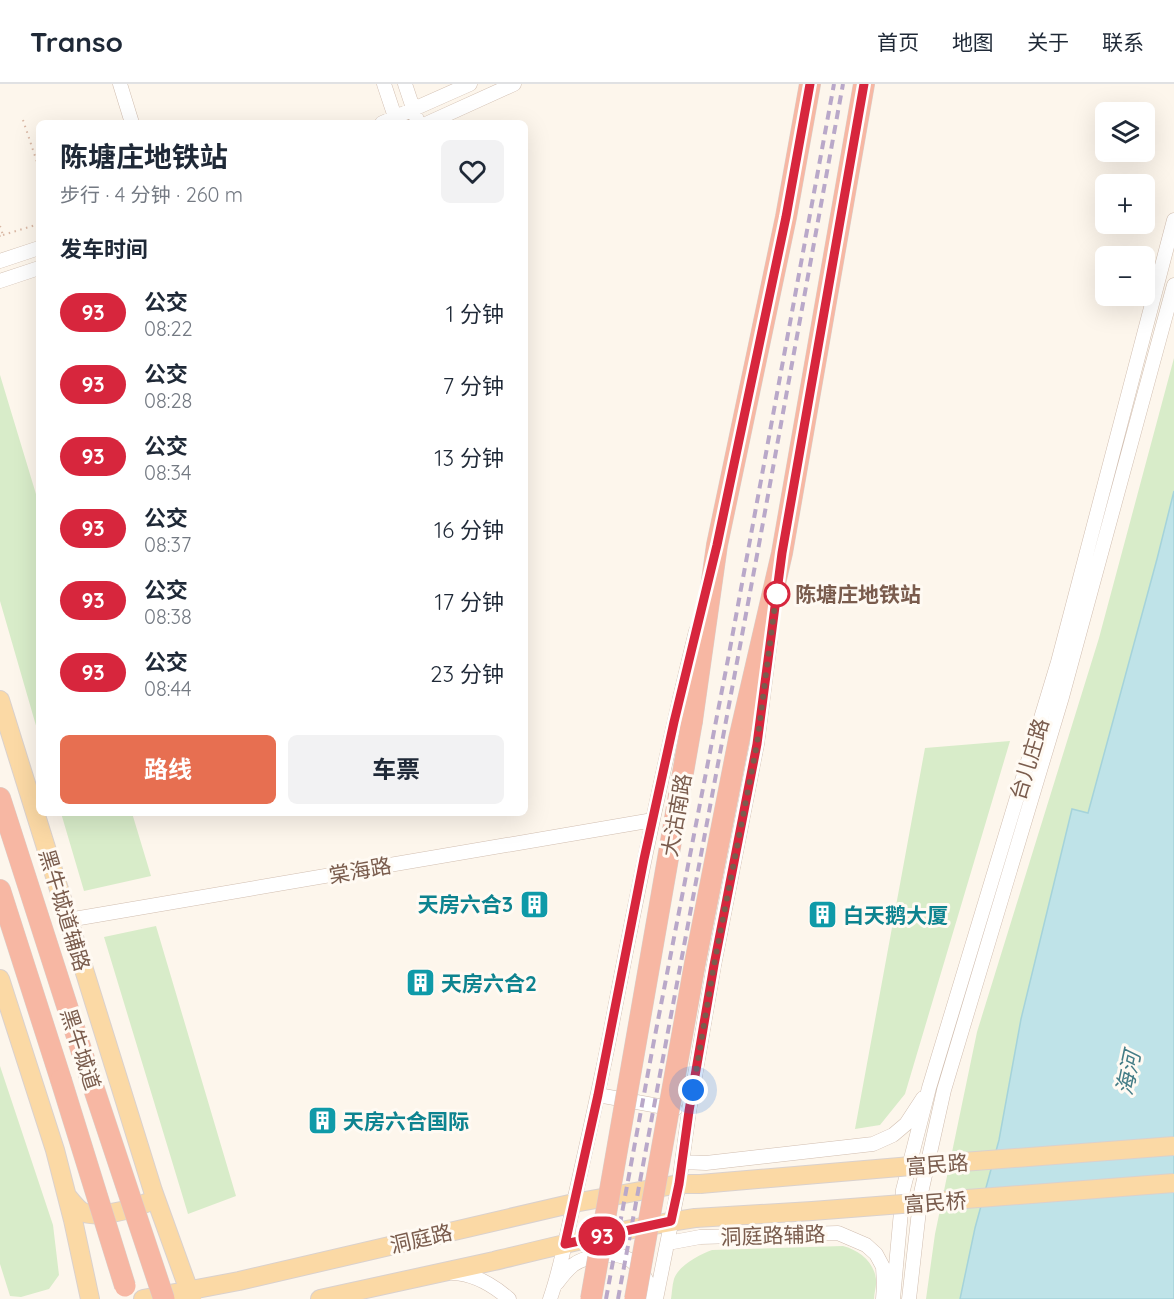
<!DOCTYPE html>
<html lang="zh">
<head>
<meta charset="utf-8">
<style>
	:root { --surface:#fff; --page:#f2f2f3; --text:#1f2937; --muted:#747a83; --line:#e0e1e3; --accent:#e76f51 }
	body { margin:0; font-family:Quicksand,"Noto Sans SC",sans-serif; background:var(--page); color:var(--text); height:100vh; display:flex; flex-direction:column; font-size:22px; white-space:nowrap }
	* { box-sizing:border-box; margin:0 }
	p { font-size:20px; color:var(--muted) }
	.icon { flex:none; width:33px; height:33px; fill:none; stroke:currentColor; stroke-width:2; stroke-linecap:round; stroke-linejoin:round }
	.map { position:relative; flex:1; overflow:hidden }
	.drawer { position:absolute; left:36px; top:36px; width:492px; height:696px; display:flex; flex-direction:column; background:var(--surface); border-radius:9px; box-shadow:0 6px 24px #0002 }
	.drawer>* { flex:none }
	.badge { padding:0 12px; border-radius:20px; font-size:21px; line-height:39px }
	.fabs { position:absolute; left:1095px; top:18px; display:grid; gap:12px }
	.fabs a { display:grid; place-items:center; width:60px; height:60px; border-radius:9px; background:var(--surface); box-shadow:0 6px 24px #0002; font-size:30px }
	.you { position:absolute; width:30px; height:30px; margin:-15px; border:4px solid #fff; border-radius:50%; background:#1a73e8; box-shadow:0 0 0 9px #1a73e833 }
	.map>.badge { position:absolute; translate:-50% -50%; box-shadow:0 0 0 3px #fff }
	h2 { padding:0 24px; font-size:22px; line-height:54px }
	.round { display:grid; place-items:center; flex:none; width:63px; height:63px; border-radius:9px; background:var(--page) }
	.head { display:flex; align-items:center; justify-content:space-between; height:102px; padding:0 24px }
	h1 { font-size:28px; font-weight:700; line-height:45px }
	.action { display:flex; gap:12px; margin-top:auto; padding:12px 24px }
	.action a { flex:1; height:69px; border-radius:9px; background:var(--accent); color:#fff; font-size:24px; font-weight:700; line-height:69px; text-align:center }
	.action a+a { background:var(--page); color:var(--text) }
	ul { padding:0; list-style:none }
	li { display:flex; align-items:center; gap:18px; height:72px; padding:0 24px }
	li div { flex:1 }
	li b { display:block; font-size:22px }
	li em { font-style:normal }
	li .badge { min-width:66px; font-weight:700; text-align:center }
	header { display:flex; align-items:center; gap:36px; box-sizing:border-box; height:84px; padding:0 30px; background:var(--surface); border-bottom:2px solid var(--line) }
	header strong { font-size:28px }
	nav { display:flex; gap:33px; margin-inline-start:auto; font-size:21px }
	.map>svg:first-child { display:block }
	.green { fill:#d8ecc9 }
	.water { fill:#bfe3e8; stroke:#a5d3da; stroke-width:1.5 }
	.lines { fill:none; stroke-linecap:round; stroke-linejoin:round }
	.minor-casing { stroke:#d1beb0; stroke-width:15 }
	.major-casing { stroke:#dad1cd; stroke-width:20 }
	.highway-casing { stroke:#dad1cd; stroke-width:22 }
	.path { stroke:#d9b8a5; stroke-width:2; stroke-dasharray:1.5 4.5; stroke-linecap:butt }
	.minor { stroke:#fff; stroke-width:14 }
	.major { stroke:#fbd9a5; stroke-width:18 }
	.highway { stroke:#f7b7a3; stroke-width:21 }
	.rail { stroke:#b9a8c9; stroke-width:4; stroke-dasharray:9 6; stroke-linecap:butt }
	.major-bridge-casing { stroke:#dad1cd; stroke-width:20; stroke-linecap:butt }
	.highway-bridge-casing { stroke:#dad1cd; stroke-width:22; stroke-linecap:butt }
	.major-bridge { stroke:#fbd9a5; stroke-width:18 }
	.highway-bridge { stroke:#f7b7a3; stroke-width:21 }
	.line-casing { stroke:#fff; stroke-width:14 }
	.line { stroke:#d7263d; stroke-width:9 }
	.walk { stroke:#7a5c4d; stroke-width:6; stroke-dasharray:0 10.8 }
	.stop-dot { fill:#fff; stroke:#d7263d; stroke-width:3 }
	.labels { text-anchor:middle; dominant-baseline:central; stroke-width:6; stroke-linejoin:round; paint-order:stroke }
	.stop-label { font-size:21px; font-weight:bold; fill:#7a5c4d; stroke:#fffaf3; text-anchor:start }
	.street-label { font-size:21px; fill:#7a5c4d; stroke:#fffaf3 }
	.culture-label { font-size:21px; font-weight:bold; fill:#0d838f; stroke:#fffaf3; text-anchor:start }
	.water-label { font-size:22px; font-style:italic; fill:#437c86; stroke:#fffaf3 }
</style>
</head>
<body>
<header>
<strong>Transo</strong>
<nav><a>首页</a><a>地图</a><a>关于</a><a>联系</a></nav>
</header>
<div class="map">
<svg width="1174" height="1215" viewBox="0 0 1174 1215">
	<rect width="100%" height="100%" fill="#fdf6ec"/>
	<path class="green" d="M1174 274V1215H926L935 1150 977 948 1099 554Z
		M0 291 39 420V652L0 517Z
		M1010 657 905 1010 880 1041 855 1045 925 664Z
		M61 729H132L151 792 84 807Z
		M156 842 236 1112 188 1130 104 853Z
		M0 982 53 1141 59 1191 49 1205 21 1213 10 1212 0 1180Z
		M843 1162C859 1166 874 1178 876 1195 877 1201 874 1209 874 1215H671C672 1209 672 1202 674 1195 678 1182 700 1170 712 1166Z"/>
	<path class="water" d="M1174 407V1215H960L975 1144 999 1056 1021 935 1072 725 1088 729 1157 475Z"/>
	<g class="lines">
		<defs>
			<path id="minor" d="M120 0 132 39
				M384 0 397 39
				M405 0 418 39
				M382 39 470 0
				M428 39 514 0
				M0 177 39 164
				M0 197 39 184
				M68 836 653 736
				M598 1011 675 1025
				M682 1078 706 1079 873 1060 893 1051 906 1040 923 1014
				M668 1159 700 1153 838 1149 866 1161 876 1170 883 1183 884 1201 883 1215
				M453 1189C475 1190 493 1201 509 1215
				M557 1199C562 1192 567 1186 573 1181 581 1175 591 1173 600 1172 608 1171 617 1170 624 1173 640 1179 650 1200 653 1215
				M550 1215C561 1184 567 1150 574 1118 587 1058 601 999 612 940 637 808 664 677 696 547
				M656 1215 679 1100 689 1027 714 881 757 660 770 558
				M893 1215 903 1106 929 1004 1058 578 1174 136
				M909 1215 921 1109 944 1006 1062 613 1174 201"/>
			<path id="major" d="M0 616 153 1107 192 1215
				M0 895 55 1066 73 1136 90 1215
				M68 1113C72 1118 77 1124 81 1127 94 1136 133 1125 146 1119
				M143 1215 239 1197 574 1119 679 1100H700
				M320 1215C378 1202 436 1190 494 1177 560 1161 627 1144 695 1134"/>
			<path id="highway" d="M692 637 717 461 786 133 810 0
				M739 655 782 469 864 0
				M0 714 88 987
				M0 806 61 996"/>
		</defs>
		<use href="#minor" class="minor-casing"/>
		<use href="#major" class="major-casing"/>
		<use href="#highway" class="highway-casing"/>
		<path class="path" d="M23 36 39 84
			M0 142 3 151 0 152
			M3 151 39 140"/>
		<use href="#minor" class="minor"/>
		<use href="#major" class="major"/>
		<use href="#highway" class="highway"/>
		<path class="rail" d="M606 1215 653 962 729 570 834 0
			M618 1215 760 455 843 0"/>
		<defs>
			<path id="major-bridge" d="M700 1100 923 1081 1174 1062
				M695 1134 812 1127 1174 1099"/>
			<path id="highway-bridge" d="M88 987 164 1215
				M61 996 125 1202
				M591 1215 692 637
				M635 1215 695 879 739 655"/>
		</defs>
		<use href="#major-bridge" class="major-bridge-casing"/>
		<use href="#highway-bridge" class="highway-bridge-casing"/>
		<use href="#major-bridge" class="major-bridge"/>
		<use href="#highway-bridge" class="highway-bridge"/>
	</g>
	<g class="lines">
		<defs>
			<path id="line" d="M810 0 786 133 717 461 674 638 644 775 598 1011 565 1160 671 1137 679 1100 689 1027 714 881 757 660 782 469 864 0"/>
		</defs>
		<use href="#line" class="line-casing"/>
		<use href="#line" class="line"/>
		<path class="walk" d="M693 1006 714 881 757 660 777 505V510"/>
	</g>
	<defs>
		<symbol id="building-square" viewBox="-11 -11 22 22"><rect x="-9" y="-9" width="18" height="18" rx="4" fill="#0f9aa8" stroke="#fffaf3"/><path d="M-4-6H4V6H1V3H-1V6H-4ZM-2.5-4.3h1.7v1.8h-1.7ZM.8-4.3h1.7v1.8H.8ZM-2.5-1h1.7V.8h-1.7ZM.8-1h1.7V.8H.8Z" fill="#fff"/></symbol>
	</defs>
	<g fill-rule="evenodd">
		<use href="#building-square" x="518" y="804" width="33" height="33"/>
		<use href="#building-square" x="806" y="814" width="33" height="33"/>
		<use href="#building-square" x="404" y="882" width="33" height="33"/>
		<use href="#building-square" x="306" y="1020" width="33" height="33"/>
	</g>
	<circle class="stop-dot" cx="777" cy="510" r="12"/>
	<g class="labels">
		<g class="stop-label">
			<text x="795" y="510">陈塘庄地铁站</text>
		</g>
		<g class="street-label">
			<text transform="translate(1029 675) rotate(-73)">台儿庄路</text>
			<text transform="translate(676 731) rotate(-80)">大沽南路</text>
			<text transform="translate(360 786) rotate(-10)">棠海路</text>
			<text transform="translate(65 826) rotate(73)">黑牛城道辅路</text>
			<text transform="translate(81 965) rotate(72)">黑牛城道</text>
			<text transform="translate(937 1080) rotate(-4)">富民路</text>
			<text transform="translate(935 1118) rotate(-4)">富民桥</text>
			<text transform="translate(773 1151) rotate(-2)">洞庭路辅路</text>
			<text transform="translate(421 1154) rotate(-13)">洞庭路</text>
		</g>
		<g class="culture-label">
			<text x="513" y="820" text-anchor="end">天房六合3</text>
			<text x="843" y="831">白天鹅大厦</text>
			<text x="441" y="899">天房六合2</text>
			<text x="343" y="1037">天房六合国际</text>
		</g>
		<g class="water-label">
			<text transform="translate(1128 989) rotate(-78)">海河</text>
		</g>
	</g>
</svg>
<div class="fabs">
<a><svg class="icon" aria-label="layers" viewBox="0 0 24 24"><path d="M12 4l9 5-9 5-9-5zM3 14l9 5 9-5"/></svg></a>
<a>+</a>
<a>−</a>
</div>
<div class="you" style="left:693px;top:1006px"></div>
<b class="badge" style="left:602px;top:1152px;background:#d7263d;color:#fff">93</b>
<section class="drawer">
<div class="head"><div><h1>陈塘庄地铁站</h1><p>步行 · 4 分钟 · 260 m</p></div><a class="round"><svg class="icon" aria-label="heart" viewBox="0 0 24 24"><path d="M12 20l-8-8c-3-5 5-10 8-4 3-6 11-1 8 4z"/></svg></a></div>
<h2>发车时间</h2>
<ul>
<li><span class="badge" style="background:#d7263d;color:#fff">93</span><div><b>公交</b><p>08:22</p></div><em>1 分钟</em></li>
<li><span class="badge" style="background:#d7263d;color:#fff">93</span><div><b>公交</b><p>08:28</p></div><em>7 分钟</em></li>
<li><span class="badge" style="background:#d7263d;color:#fff">93</span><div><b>公交</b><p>08:34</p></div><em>13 分钟</em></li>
<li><span class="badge" style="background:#d7263d;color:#fff">93</span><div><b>公交</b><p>08:37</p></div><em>16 分钟</em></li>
<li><span class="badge" style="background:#d7263d;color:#fff">93</span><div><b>公交</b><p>08:38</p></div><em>17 分钟</em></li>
<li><span class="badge" style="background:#d7263d;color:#fff">93</span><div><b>公交</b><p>08:44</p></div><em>23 分钟</em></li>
</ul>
<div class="action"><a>路线</a><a>车票</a></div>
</section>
</div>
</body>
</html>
